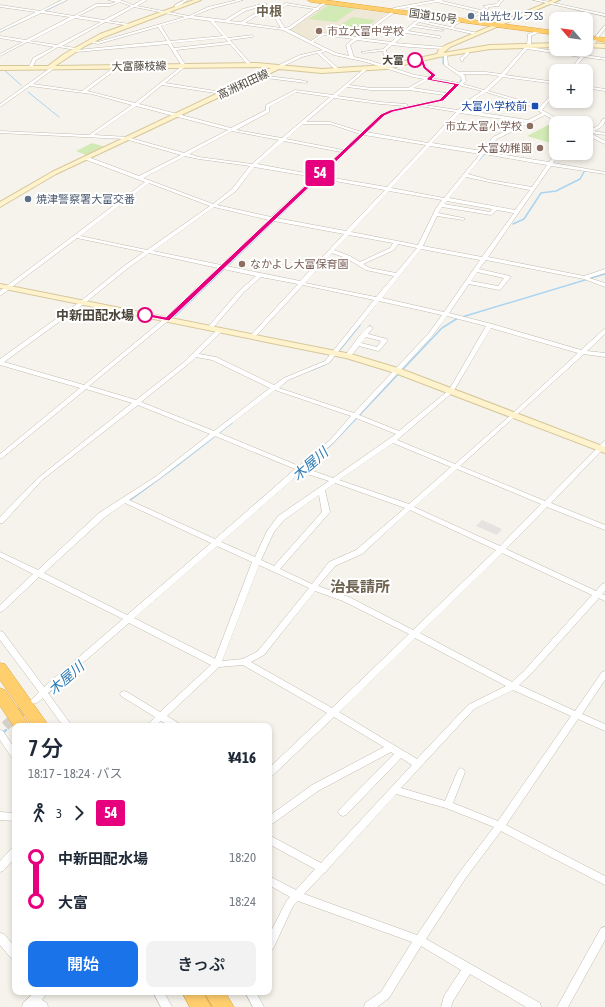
<!DOCTYPE html>
<html lang="ja">
<head>
<meta charset="utf-8">
<style>
	:root { --surface:#fff; --page:#f2f2f3; --text:#1f2937; --muted:#747a83; --accent:#1a73e8 }
	body { margin:0; font-family:"Asap Condensed","Noto Sans JP",sans-serif; background:var(--page); color:var(--text); height:100vh; display:flex; flex-direction:column; font-size:15px; white-space:nowrap }
	* { box-sizing:border-box; margin:0 }
	p { font-size:13px; color:var(--muted) }
	.icon { flex:none; width:22px; height:22px; fill:none; stroke:currentColor; stroke-width:2; stroke-linecap:round; stroke-linejoin:round }
	.map { position:relative; flex:1; overflow:hidden }
	.panel { position:absolute; left:12px; top:723px; width:260px; height:272px; display:flex; flex-direction:column; background:var(--surface); border-radius:8px; box-shadow:0 2px 6px #0003 }
	.panel>* { flex:none }
	.badge { padding:0 8px; border-radius:3px; font-size:14px; line-height:26px }
	.needle { width:26px; rotate:298deg }
	.tools { position:absolute; left:549px; top:12px; display:grid; gap:8px }
	.tools a { display:grid; place-items:center; width:44px; height:44px; border-radius:8px; background:var(--surface); box-shadow:0 2px 6px #0003; font-size:20px }
	.map>.badge { position:absolute; translate:-50% -50%; box-shadow:0 0 0 2px #fff }
	.legs { display:flex; align-items:center; gap:6px; height:44px; padding:0 16px; font-size:13px }
	.legs p { margin-inline-start:auto }
	.overview { display:flex; align-items:center; justify-content:space-between; height:68px; padding:0 16px }
	h1 { font-size:22px; font-weight:600; line-height:30px }
	.button { display:flex; gap:8px; margin-top:auto; padding:8px 16px }
	.button a { flex:1; height:46px; border-radius:8px; background:var(--accent); color:#fff; font-size:16px; font-weight:600; line-height:46px; text-align:center }
	.button a+a { background:var(--page); color:var(--text) }
	ul { padding:0 16px; list-style:none }
	li { display:flex; align-items:center; gap:14px; height:44px; font-size:15px }
	li i { display:grid; place-items:center; width:6px; height:100%; margin:0 5px; background:currentColor }
	li i::after { content:''; width:10px; height:10px; margin:-5px; border:3px solid; border-radius:50%; background:var(--surface) }
	li p { margin-inline-start:auto }
	li:first-child i { background:linear-gradient(#0000 50%,currentColor 0) }
	li:last-child i { background:linear-gradient(currentColor 50%,#0000 0) }
	.map>svg:first-child { display:block }
	.education { fill:#efe8d6 }
	.green { fill:#d2eab5 }
	.parking { fill:#e5e3e0 }
	.lines { fill:none; stroke-linecap:round; stroke-linejoin:round }
	.stream-far3 { stroke:#a9d4f2; stroke-width:1 }
	.stream-far2 { stroke:#a9d4f2; stroke-width:1.5 }
	.stream-far1 { stroke:#a9d4f2; stroke-width:2 }
	.stream { stroke:#a9d4f2; stroke-width:2.5 }
	.street-tunnel { stroke:#d4d0c8; stroke-width:10; stroke-dasharray:10 4.5; stroke-linecap:butt }
	.street-casing { stroke:#c2bbae; stroke-width:1 }
	.secondary-casing { stroke:#d6c79b; stroke-width:2 }
	.highway-casing { stroke:#e0a43c; stroke-width:1 }
	.street { fill:#fff; fill-rule:evenodd }
	.secondary { fill:#fff3cd; fill-rule:evenodd }
	.highway { fill:#ffcf6e; fill-rule:evenodd }
	.line-1 { fill:#e6007e; stroke:#fff }
	.service-dot { fill:#5c6f8a; stroke:#fff; stroke-width:1.5 }
	.education-dot { fill:#8d6e63; stroke:#fff; stroke-width:1.5 }
	.stop-1-dot { fill:#fff; stroke:#e6007e; stroke-width:2 }
	.transit-dot { fill:#1a4fb4; stroke:#fff; stroke-width:1.5 }
	.labels { text-anchor:middle; dominant-baseline:central; stroke-width:4; stroke-linejoin:round; paint-order:stroke }
	.far-street-label { font-size:11px; fill:#4b4439; stroke:#fff }
	.far-service-label { font-size:11px; fill:#4e5e75; stroke:#fff; text-anchor:start }
	.far-education-label { font-size:11px; fill:#785e54; stroke:#fff; text-anchor:start }
	.far-stop-label { font-size:11px; font-weight:bold; fill:#4b4439; stroke:#fff; text-anchor:end }
	.far-transit-label { font-size:11px; fill:#164399; stroke:#fff; text-anchor:end }
	.far-quarter-label { font-size:13px; font-weight:bold; fill:#6e6250; stroke:#fff }
	.stop-label { font-size:13px; font-weight:bold; fill:#4b4439; stroke:#fff; text-anchor:end }
	.water-label { font-size:14px; font-style:italic; fill:#2e7ab2; stroke:#fff }
	.quarter-label { font-size:15px; font-weight:bold; fill:#6e6250; stroke:#fff }
</style>
</head>
<body>
<div class="map">
<svg width="605" height="1007" viewBox="0 0 605 1007">
	<rect width="100%" height="100%" fill="#f6f3ec"/>
	<path class="education" d="M326 4 356 8V9L387 13 355 38 322 34 310 41 287 30Z"/>
	<path class="green" d="M328 5 355 9 336 22 309 19Z
		M352 17 375 20 363 30 339 26Z
		M554 122 556 123V143L554 144 527 136Z
		M92 143 106 147 88 156 76 151Z"/>
	<path class="parking" d="M482 520 502 529 497 535 476 526Z"/>
	<g class="lines">
		<path class="stream-far3" d="M43 12 67 0
			M501 25 561 0
			M0 32 21 22
			M443 54V64L446 66
			M3 69 21 85
			M28 92 59 117
			M441 101 458 86 462 78"/>
		<path class="stream-far2" d="M364 134 376 123
			M479 160 484 154H486
			M513 224 524 219 541 193 556 191 580 179 585 170
			M175 316 320 177
			M462 317 605 274
			M339 351 360 325
			M312 370 326 364
			M219 433 232 423
			M178 465 214 437
			M308 465 332 444 442 328 458 318"/>
		<path class="stream-far1" d="M303 470 310 464
			M130 500 179 464
			M47 694 59 683"/>
		<path class="stream" d="M0 735 6 730"/>
		<path class="street-tunnel" d="M5 726 29 705
			M203 1007 222 992"/>
		<defs>
			<path id="street" d="M62 0H67L44 11 74 16 96 4H110L116 2 108 0H120L133 5 142 0H147L137 6 189 16 208 7 237 0H243L210 9 193 16 225 20 243 9 266 3V5L245 11 229 21 241 22 254 14 270 10 269 7H271L272 9 277 8 286 3 316 8 325 1H327V3L319 8V10H317L291 29H288L311 41 323 33 356 37 394 10 393 8 436 0H443L442 1 514 18 513 20 484 13 465 20 455 25 454 28 478 33V35H477L419 22 415 25 444 30 442 31 413 27 408 31 439 36H440V38L406 33 395 43 444 47V49H443L409 47 392 45 386 50 388 56 386 57 384 56 383 51 363 53 361 52 383 49 389 44 357 40 350 45 354 57 368 60 415 75 427 77 431 75 423 68 419 59 422 58 426 66 436 75 431 78 459 83 462 81 461 77 444 65V53L447 54 448 65 459 72H486L501 74 527 45 528 34 540 30 542 31 531 36V45L529 47 582 55 595 38 598 39 585 55 605 58V60L584 57 573 71H569L580 57 527 49 505 75 556 82V84L503 77 488 91 530 103 539 108 556 89V93L542 110 556 118 569 123C560 123 553 120 545 115L497 139 486 152 549 162 556 153H560L553 163 605 172V174L551 166 488 257 584 276 605 269V273L589 278 605 283V287L584 279 486 260 479 269 510 276V278L501 289 499 290 469 284 449 313 492 324 581 350 603 330 605 329V334L587 351 605 353V357L584 354 460 466 545 501 603 442 605 441V447L551 503 605 525V530L547 507 506 549 596 591 602 584 605 583V591L602 594 605 595V601L599 598 530 675 519 685 575 711 602 672 605 671V680L582 714 605 724V731L578 719 506 825 605 876V885L501 831 465 879 426 939 540 1003 541 1007H526L470 974 453 1001 451 1007H441L444 996 461 970 421 946 389 998 377 1007H364L365 1003 381 992 412 942 298 901 293 906 273 949 269 951V935L287 900 290 897 269 885V876L296 890 315 869 269 844V835L321 863 412 765 401 758 346 815 343 816 340 815 338 812 340 809 394 754 391 752 318 791 272 824 269 825V816L312 785 384 747 334 717 272 776 269 778V768L327 713 243 665 219 667 167 716 180 724 181 726H170L161 721 156 726H146L155 717 121 696 120 694 121 692 124 691 127 692 160 712 211 665 129 623 48 693 72 726H63L43 698C39 701 36 705 31 703L30 701 39 692 0 640V631L3 632 44 687 123 619 39 577 3 611 0 612V605L33 574 0 557V552L38 570 99 513 155 477 210 434 138 405 42 480 3 523H0V517L38 478 132 403 86 389 2 458 0 459V454L80 388 0 365V359L81 301 124 266 144 252 77 238 0 296V291L145 182 84 159V157H88L139 176 181 155 125 139 0 133V131L89 135 132 105 92 94 30 86 0 107V104L53 66 56 67 33 84 82 91 116 66H118V68L87 91 135 103 182 66 168 44 76 52V50H77L167 41 158 27 98 44 90 42 92 41 98 42 185 17 134 7 109 21 130 24 131 26 105 22 62 46 76 48V50L58 47 36 60 32 68 29 67 33 58 54 47 27 42 0 56V54L23 42 0 38V36L26 40 70 17 41 13 0 32V30L36 12 0 7V5L40 11ZM120 2 131 6 104 20 78 16 98 6H110ZM437 2 480 12 453 23 451 27 422 21 432 16C420 13 400 35 391 42L360 38 395 12 394 10ZM287 5 314 9 289 27 285 28 274 11 279 10ZM271 12 281 28 245 23 256 16ZM75 18 101 22 57 45 30 41ZM189 18 210 21 223 36 170 41 161 26ZM214 21 283 30 323 50 300 55 277 66V68H279L302 57 317 53 337 71H339V69L321 53 326 51 334 55 366 62 413 77 424 79 408 88H371L349 85 369 68 366 67 333 95 295 90 266 105V110L231 128 139 104 162 85 222 94 224 93 222 92 165 83 186 66 176 50 230 44 249 66H251V64L230 40 252 37 254 36 253 35 228 38ZM324 35 353 39 346 45 349 56 336 53 313 42ZM225 38 228 42 174 48 171 43ZM463 74H486L499 76 484 90 463 84 466 81 465 76ZM428 80 454 85 446 93 413 88ZM458 85 482 91 467 101 458 110 424 105 442 101ZM347 87 371 90H409L444 95 440 99 391 110 381 114 362 132 330 122H306L334 98 380 104 406 106 408 105 406 104 380 102 337 96ZM296 92 330 97 282 138 236 130 269 112V107ZM486 92 528 105 542 113 528 120 463 110 469 103ZM136 106 228 130 184 153 130 138 128 137 94 135ZM419 106 456 112 428 143 366 132 383 116 393 112ZM460 113 525 122 493 137 482 151 432 143ZM303 124H330L360 134 343 150 286 139ZM232 131 279 140 252 164 199 157 189 154ZM364 135 426 145 387 187 321 176ZM284 141 341 152 316 175 257 164ZM430 146 480 154 444 198 391 188ZM484 154 547 165 532 187 489 180 468 174ZM185 156 199 159 250 166 232 189 213 204 143 178ZM254 167 314 177 271 217 217 205 236 191ZM466 177 489 182 530 190 515 210 449 198ZM318 178 385 190 346 231 276 218ZM149 183 210 206 147 250 80 236ZM389 191 442 200 435 210 418 245 351 232ZM447 201 492 209 490 212 444 204ZM214 207 269 220 221 265 153 251ZM442 207 491 215 497 210 514 213 482 257 423 246 437 216 463 220 465 219 463 218 438 213ZM274 221 344 234 300 281 226 266ZM349 235 393 243 390 248 360 262 350 256 334 250ZM398 244 417 248 396 273 370 268 363 264 394 250ZM421 249 480 260 444 312 382 298ZM149 253 218 268 165 318 84 385 4 362 85 303 128 268ZM332 253 346 258 366 270 394 276 376 297 305 283ZM223 269 256 276 240 290 208 327 207 328 210 330 212 329 244 292 261 277 298 284 251 335V337H255L303 285 374 300 325 361 284 378 274 385 216 357 199 354 222 331V329H218L183 363 136 400 89 386 169 320ZM477 272 504 278 498 286 471 281ZM379 301 442 315 429 333 354 413 279 388 288 380 329 363ZM447 316 486 326 449 390 399 431 359 415 433 335ZM491 328 578 353 512 414 455 464 397 440 453 392ZM196 357 212 360 270 388 214 431 141 402 187 365ZM275 390 351 416 330 440 299 466 219 433ZM356 418 396 434 333 478 305 468 334 442ZM215 436 295 469 215 539 129 500 159 479ZM393 443 451 467 409 504 339 480ZM457 469 541 504 500 546 414 507ZM301 472 329 481 278 516 267 531 255 557 221 542ZM335 483 405 508 356 550 329 562 312 584 280 569 330 512 325 490ZM319 495 322 512 274 566 261 560 274 532 284 520ZM125 503 211 543 127 615 44 573 105 517ZM410 510 496 550 413 630 349 597 318 586 335 566 362 554ZM217 546 252 562 215 659 134 618ZM502 553 592 595 524 671 512 682 420 633ZM259 565 309 588 258 651 243 659 222 661ZM315 591 343 601 409 634 332 708 251 662 264 655ZM415 638 506 686 468 705 417 759 339 712ZM513 690 571 716 498 821 453 803 465 772 464 770 461 768 458 770 445 801 401 788 474 709ZM396 794 446 808 494 827 459 873 417 935 304 894 324 873 326 872 328 869Z
				M184 0H188L177 7H175V5Z
				M500 0H504L500 3 499 6 488 7 489 8 487 9 483 6 496 4Z
				M533 0H540L605 14V16Z
				M604 26H605V29L598 38H596V36Z
				M466 49 469 50V54L464 58 463 61H461L460 58 465 54Z
				M259 75 300 80 308 82 306 83 258 77 257 76Z
				M586 86 605 89V91L586 88Z
				M603 119H605C605 126 600 128 594 131L605 133V135L590 133 605 141V144L586 135V131L598 126Z
				M370 326 373 328 368 334 387 339 388 340 380 350 378 351 359 346 350 357H346L345 356C351 348 362 330 370 326ZM366 337 381 341 377 347 361 343Z
				M0 730 3 731 15 749V759L12 758 0 740Z
				M0 812 15 813V821L0 820Z
				M15 847V858L3 871 0 872V861L12 848Z
				M605 927V940L568 1007H557L601 928Z
				M0 933 4 934 15 947V960L11 958 0 945Z
				M35 992H47L42 1000 47 1003 48 1007H22L23 1003Z
				M153 992H164L172 1007H161Z
				M245 992H256L264 1007H253Z"/>
			<path id="secondary" d="M194 0H201L104 37 85 46 55 66 257 63 322 69 386 65 437 54 439 49 446 45 553 0H559L450 47 443 53 490 45 556 43V47L490 49 439 57 386 69 322 73 279 69 56 174 0 207V202L52 172 271 68 257 67 0 70V66H48L64 54 100 34Z
				M586 43 605 44V48L586 47Z
				M0 284 351 354 401 369 605 447V453L395 373 346 358 0 288Z"/>
			<path id="highway" d="M308 0H325L556 31V35L311 2Z
				M586 35 605 38V42L586 39Z
				M0 663 5 664 49 726H32L0 680Z
				M0 688 5 690 30 726H15V728L0 706Z
				M182 992H203L211 1007H190Z
				M204 992H225L234 1007H213Z"/>
		</defs>
		<use href="#street" class="street-casing"/>
		<use href="#secondary" class="secondary-casing"/>
		<use href="#highway" class="highway-casing"/>
		<use href="#street" class="street"/>
		<use href="#secondary" class="secondary"/>
		<use href="#highway" class="highway"/>
	</g>
	<path class="line-1" d="M423 58 426 67 436 75 432 79 460 84 443 101 393 112 384 116 169 321 143 316 142 315 145 313 166 317 381 114 390 110 440 99 454 85 427 80V78L431 75 423 68 420 60 415 61 412 60Z"/>
	<g class="service-dot">
		<circle cx="471" cy="16" r="4"/>
		<circle cx="28" cy="199" r="4"/>
	</g>
	<g class="education-dot">
		<circle cx="319" cy="31" r="4"/>
		<circle cx="530" cy="126" r="4"/>
		<circle cx="540" cy="148" r="4"/>
		<circle cx="242" cy="264" r="4"/>
	</g>
	<g class="stop-1-dot">
		<circle cx="415" cy="60" r="7"/>
		<circle cx="145" cy="315" r="7"/>
	</g>
	<rect class="transit-dot" x="531" y="102" width="8" height="8" rx="2"/>
	<g class="labels">
		<g class="far-street-label">
			<text transform="translate(433 16) rotate(8)">国道150号</text>
			<text transform="translate(139 66) rotate(-1)">大富藤枝線</text>
			<text transform="translate(243 84) rotate(-25)">高洲和田線</text>
		</g>
		<g class="far-service-label">
			<text x="479" y="16">出光セルフSS</text>
			<text x="36" y="199">焼津警察署大富交番</text>
		</g>
		<g class="far-education-label">
			<text x="327" y="31">市立大富中学校</text>
			<text x="522" y="126" text-anchor="end">市立大富小学校</text>
			<text x="532" y="148" text-anchor="end">大富幼稚園</text>
			<text x="250" y="264">なかよし大富保育園</text>
		</g>
		<g class="far-stop-label">
			<text x="404" y="60">大富</text>
		</g>
		<g class="far-transit-label">
			<text x="527" y="106">大富小学校前</text>
		</g>
		<g class="far-quarter-label">
			<text x="269" y="11">中根</text>
		</g>
		<g class="stop-label">
			<text x="134" y="315">中新田配水場</text>
		</g>
		<g class="water-label">
			<text transform="translate(310 464) rotate(-41)">木屋川</text>
			<text transform="translate(66 678) rotate(-41)">木屋川</text>
		</g>
		<g class="quarter-label">
			<text x="360" y="586">治長請所</text>
		</g>
	</g>
</svg>
<div class="tools">
<a><svg class="needle" viewBox="-14 -14 28 28"><path d="M0-13l5 13h-10z" fill="#e53935"/><path d="M0 13l5-13h-10z" fill="#747a83"/></svg></a>
<a>+</a>
<a>−</a>
</div>
<b class="badge" style="left:320px;top:173px;background:#e6007e;color:#fff">54</b>
<section class="panel">
<div class="overview"><div><h1>7 分</h1><p>18:17 – 18:24 · バス</p></div><b>¥416</b></div>
<div class="legs"><svg class="icon" aria-label="walk" viewBox="0 0 24 24"><circle cx="13" cy="4" r="2"/><path d="M13 8l-2 6 4 7M11 14l-3 7M7 12l3-4h3l4 4"/></svg>3<svg class="icon" aria-label="forward" viewBox="0 0 24 24"><path d="M9 5l7 7-7 7"/></svg><b class="badge" style="background:#e6007e;color:#fff">54</b></div>
<ul>
<li><i style="color:#e6007e"></i><b>中新田配水場</b><p>18:20</p></li>
<li><i style="color:#e6007e"></i><b>大富</b><p>18:24</p></li>
</ul>
<div class="button"><a>開始</a><a>きっぷ</a></div>
</section>
</div>
</body>
</html>
